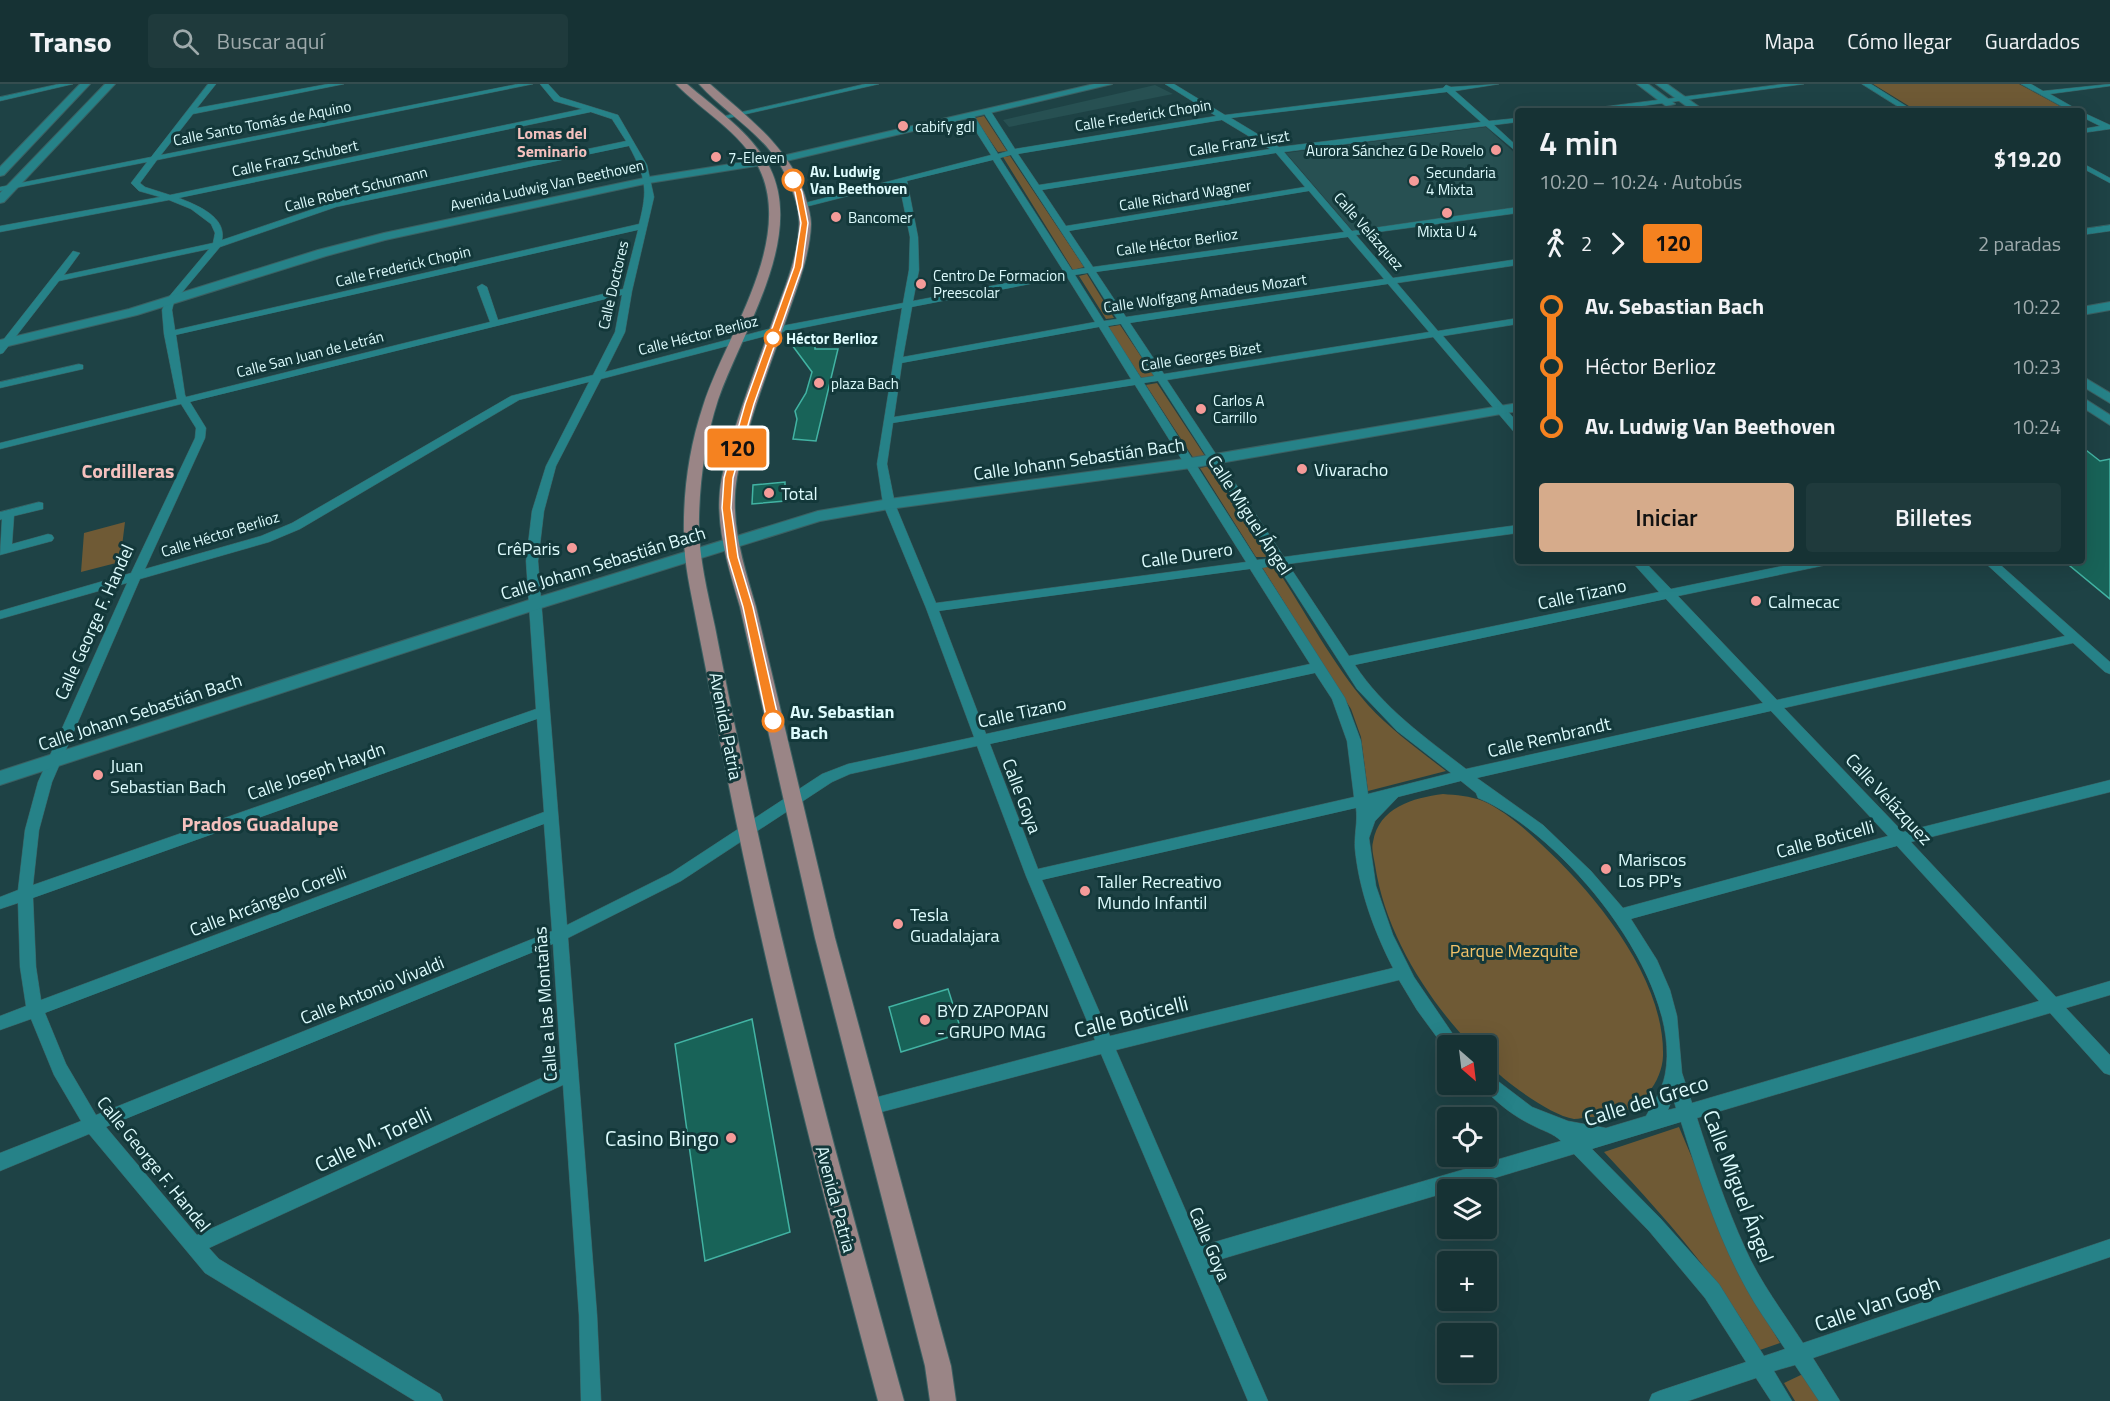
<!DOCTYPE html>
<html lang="es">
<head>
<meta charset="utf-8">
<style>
	:root { --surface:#163234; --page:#1f3a3c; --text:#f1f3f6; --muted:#9eaaac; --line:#354d4f; --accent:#d6ab8b }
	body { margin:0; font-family:"Titillium Web",sans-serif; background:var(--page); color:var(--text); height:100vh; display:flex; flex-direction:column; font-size:22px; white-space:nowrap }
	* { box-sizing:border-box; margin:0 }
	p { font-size:20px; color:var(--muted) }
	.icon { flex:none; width:33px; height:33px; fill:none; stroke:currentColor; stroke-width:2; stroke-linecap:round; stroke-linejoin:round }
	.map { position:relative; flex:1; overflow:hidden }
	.details { position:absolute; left:1515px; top:24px; width:570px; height:456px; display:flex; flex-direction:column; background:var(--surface); border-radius:6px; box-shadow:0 6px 24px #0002,0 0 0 2px var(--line) }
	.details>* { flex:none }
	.badge { padding:0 12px; border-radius:4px; font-size:21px; line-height:39px }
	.needle { width:39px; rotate:152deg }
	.controls { position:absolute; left:1437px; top:951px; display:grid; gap:12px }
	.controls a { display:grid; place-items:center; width:60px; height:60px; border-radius:6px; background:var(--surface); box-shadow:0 6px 24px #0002,0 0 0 2px var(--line); font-size:30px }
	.map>.badge { position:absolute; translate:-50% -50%; box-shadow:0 0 0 3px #fff }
	.legs { display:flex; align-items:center; gap:9px; height:66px; padding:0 24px; font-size:20px }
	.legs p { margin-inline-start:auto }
	.headline { display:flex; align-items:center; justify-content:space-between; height:102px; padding:0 24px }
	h1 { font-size:33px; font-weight:600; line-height:45px }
	.primary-button { display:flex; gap:12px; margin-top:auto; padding:12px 24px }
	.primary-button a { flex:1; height:69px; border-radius:6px; background:var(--accent); color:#111; font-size:24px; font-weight:600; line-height:69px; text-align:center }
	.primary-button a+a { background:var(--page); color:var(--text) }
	ul { padding:0 24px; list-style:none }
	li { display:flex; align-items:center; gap:21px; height:60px; font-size:22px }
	li i { display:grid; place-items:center; width:9px; height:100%; margin:0 8px; background:currentColor }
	li i::after { content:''; width:15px; height:15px; margin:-8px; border:4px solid; border-radius:50%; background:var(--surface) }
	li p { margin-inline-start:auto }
	li:first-child i { background:linear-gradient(#0000 50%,currentColor 0) }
	li:last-child i { background:linear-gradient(currentColor 50%,#0000 0) }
	header { display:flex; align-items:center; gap:36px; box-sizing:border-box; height:84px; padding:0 30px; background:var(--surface); border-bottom:2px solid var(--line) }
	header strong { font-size:28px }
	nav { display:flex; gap:33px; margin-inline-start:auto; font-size:21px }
	.search { width:420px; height:54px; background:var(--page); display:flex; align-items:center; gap:15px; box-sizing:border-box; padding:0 21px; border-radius:6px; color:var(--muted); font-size:22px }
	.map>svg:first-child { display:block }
	.built { fill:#275052 }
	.green { fill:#6f5a35 }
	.building { fill:#186358; stroke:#42b3a3; stroke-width:1.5 }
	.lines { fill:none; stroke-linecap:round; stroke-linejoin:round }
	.street-casing { stroke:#3b6062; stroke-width:1 }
	.secondary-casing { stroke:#3b6062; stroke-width:2 }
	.primary-casing { stroke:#3b6062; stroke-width:2 }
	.street { fill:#268288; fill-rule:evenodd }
	.secondary { fill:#268288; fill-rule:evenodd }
	.primary { fill:#9a8586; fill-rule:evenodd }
	.line-1 { fill:#f58220; stroke:#fff; stroke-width:1.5 }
	.poi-dot { fill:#f59b99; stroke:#13383a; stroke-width:2 }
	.stop-1-dot { fill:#fff; stroke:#f58220; stroke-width:3 }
	.labels { text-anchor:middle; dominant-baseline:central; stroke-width:6; stroke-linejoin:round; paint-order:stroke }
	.far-street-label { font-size:15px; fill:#ddfbfd; stroke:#13383a }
	.far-poi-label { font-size:15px; fill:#ddfbfd; stroke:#13383a; text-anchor:start }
	.far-stop-label { font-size:15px; font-weight:bold; fill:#ddfbfd; stroke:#13383a; text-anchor:start }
	.far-neighbourhood-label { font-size:16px; font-weight:bold; fill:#f5c1be; stroke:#13383a }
	.street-label { font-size:18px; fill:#ddfbfd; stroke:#13383a }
	.poi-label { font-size:18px; fill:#ddfbfd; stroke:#13383a; text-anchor:start }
	.stop-label { font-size:18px; font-weight:bold; fill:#ddfbfd; stroke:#13383a; text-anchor:start }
	.park-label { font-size:18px; fill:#f3c36a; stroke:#13383a }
	.neighbourhood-label { font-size:20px; font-weight:bold; fill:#f5c1be; stroke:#13383a }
	.near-street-label { font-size:21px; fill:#ddfbfd; stroke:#13383a }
	.near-poi-label { font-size:21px; fill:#ddfbfd; stroke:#13383a; text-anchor:end }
</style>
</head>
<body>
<header>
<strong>Transo</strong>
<div class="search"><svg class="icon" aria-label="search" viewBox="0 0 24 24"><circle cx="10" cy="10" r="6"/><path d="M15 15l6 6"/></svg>Buscar aquí</div>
<nav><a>Mapa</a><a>Cómo llegar</a><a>Guardados</a></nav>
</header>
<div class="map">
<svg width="2110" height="1317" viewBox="0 0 2110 1317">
	<rect width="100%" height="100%" fill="#1e4245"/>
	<path class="built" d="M1155 1 1173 10 1009 43 1003 36Z
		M1486 43 1518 72V123L1353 147 1286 69Z"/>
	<path class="green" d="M1873 0H2019L2069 27H1917Z
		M984 32 1007 67 998 68 975 34Z
		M1010 72 1084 183 1073 186 1003 73Z
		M1087 190 1114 234 1106 235 1079 192Z
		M1120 241 1154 292 1142 295 1108 243Z
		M1157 299 1205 372 1194 375 1146 301Z
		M1210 382 1268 473H1256L1200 384Z
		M125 438 120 478 81 488 84 449Z
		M1275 482C1305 527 1333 581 1368 621 1391 646 1419 666 1446 687L1368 707 1361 653 1351 625 1262 483Z
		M1443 710C1456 711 1470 712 1483 717 1505 727 1524 744 1541 760 1595 810 1665 894 1663 972 1662 998 1641 1025 1614 1031 1607 1032 1599 1032 1592 1033 1586 1033 1579 1035 1574 1035 1549 1031 1503 996 1487 979L1486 962 1471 961C1425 912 1385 848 1375 781 1374 774 1371 765 1373 758 1379 723 1413 714 1443 710Z
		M1679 1043 1746 1202 1780 1259 1760 1266C1718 1192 1662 1130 1604 1068Z
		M1805 1289 1823 1317H1795L1784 1299Z"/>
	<path class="building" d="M792 261H815V265H838L816 357 793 355 797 335 795 327 806 309 812 288Z
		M2082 363 2100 377 2110 375V515L2064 477H2082Z
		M785 398V417L752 420 753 401Z
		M948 905 962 949 901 968 889 923Z
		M752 935 790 1148 705 1177 675 960Z"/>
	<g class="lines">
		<defs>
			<path id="street" d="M59 0H73L0 17V13Z
				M208 0H216L197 24 328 0H344L193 30 161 71 518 0H533L157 76 140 99 145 103 170 111 582 25 554 17 540 0H548L560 13 618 31 647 81 654 113 632 207 625 248 605 288 776 243 903 219 909 186 910 153 899 99 801 124 797 121 991 71 966 32 967 30H973L998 70 1008 67 983 28 984 26H990L1015 65 1216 32 1165 0H1174L1225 31 1443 4 1446 1 1451 3 1499 0 1455 7 1489 37 1518 34V38L1494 41 1518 63V69L1486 42 1284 68 1352 147 1518 123V129L1356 151 1393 194 1518 175V181L1397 199 1438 247 1518 234V240L1443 252 1518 339V349L1514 348 1433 253 1167 296 1284 473 1518 441V449L1288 480 1349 572 1659 508 1631 477H1644L1671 505 1807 477H1832L1826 481 1678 512 1777 616 2065 552 1983 477H1996L2110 578V590L2105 588 2073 559 1784 624 1903 748 2110 696V708L1911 758 2056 913 2110 897V911L2066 924 2110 971V991L2104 989 2050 929 1697 1034C1711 1078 1726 1122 1745 1164 1760 1198 1783 1228 1803 1259L2110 1155V1173L1813 1274 1840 1317H1819L1795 1281 1774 1287 1792 1317H1771L1756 1294 1688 1317H1649L1652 1310 1659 1307 1746 1278 1705 1214 1649 1147 1574 1070 1455 1106H1448V1108L1208 1179 1268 1317H1248L1101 970 870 1031 864 1029 862 1023 864 1017 870 1015 1095 956 1026 792 977 662 850 690 832 698 681 797 568 854 597 1231 601 1317H581L579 1231 563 1001 209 1164 219 1175 440 1310 443 1317H415L205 1189 89 1050 0 1087V1069L81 1037 54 991 31 935 0 946V932L26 922 20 883 18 819 0 825V813L18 806 25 746 38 698 127 499 0 535V527L131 489 195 354 196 344 181 320 0 365V359L177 315 164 250 162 226 167 215 209 165 59 197 3 269 0 270V260L73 167 80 169 64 191 213 159 215 149 211 140 191 125 169 116 0 148V142L160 113 139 107 131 99 147 78 0 107V103L151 73ZM1447 8 1481 38 1279 63 1231 34ZM591 28 612 35 626 57 334 118 222 156C227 133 197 121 179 114ZM1222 36 1270 65 1039 101 1018 70ZM629 62C646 94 648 105 639 140L175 246 172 226 174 218 220 163 336 123ZM1276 69 1305 103 1066 142 1042 106ZM1011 71 1085 184 1072 186 1000 74ZM993 76 1064 188 913 217 919 186 918 153 907 97ZM1309 107 1344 148 1093 183 1069 147ZM638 146 623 205 498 236 487 203 482 200 477 203 490 238 186 313 185 311 176 251ZM1348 153 1384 195 1126 233 1096 188ZM1088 189 1117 235 1104 237 1075 191ZM1067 193 1095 238 903 273 912 223ZM1388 200 1429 248 1164 290 1130 239ZM622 211 615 248 593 291 511 312 292 439 261 452 145 485 205 354 206 344 190 318ZM902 224 877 380 883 420 926 524 974 653 848 680 822 690 671 789 567 841 538 477 544 427 556 382 601 295 777 249ZM1121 240 1154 292 1141 294 1108 242ZM1099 243 1131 295 894 333 902 279ZM1158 297 1272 474 1257 476 1144 299ZM589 298 546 382 532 427 526 477 536 625 33 801 39 746 52 698 140 495 269 458 300 445 519 316ZM1135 301 1246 478 936 519 895 420 887 380 893 339ZM1277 481 1357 605 1397 647 1451 689 1368 710 1361 657 1345 614 1262 484ZM1250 485 1310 580 986 650 939 527ZM1666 515 1763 619 1466 685C1426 654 1383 624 1355 581ZM1315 589 1332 615 1347 657 1354 713 1038 785 990 660ZM1771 627 1888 752 1623 824 1591 787 1543 741 1477 694ZM537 635 544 728 41 916 36 883 33 814ZM1461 697 1476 709 1478 714C1561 748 1684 895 1665 991 1662 1006 1653 1019 1646 1032L1606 1044 1568 1037 1532 1023 1486 988V1000H1480C1494 1017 1513 1032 1532 1041 1543 1047 1553 1049 1561 1057L1201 1162 1116 966 1399 896 1417 926 1447 967 1448 962H1461L1414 893 1393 851 1376 802 1369 754 1375 737 1398 713ZM1356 724C1358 738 1354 750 1355 765 1359 806 1374 847 1393 884L1110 952 1042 796ZM544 740 552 847 96 1031 66 980 45 929ZM1897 762 2039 917 1692 1019 1682 989 1677 932 1670 906 1657 876 1631 835ZM553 860 561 985 197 1151 106 1043ZM1673 1014 1676 1024 1668 1026ZM1681 1038C1699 1095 1718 1154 1747 1206 1758 1226 1772 1245 1785 1265L1764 1272 1719 1200 1661 1135 1592 1065Z
				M865 0H879L720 36 716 34Z
				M1783 0H1804L1605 27H1583L1587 25Z
				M1862 0H1871L1914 27H1905Z
				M2021 0H2031L2043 7 2110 0V2L2050 10 2080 27H2070Z
				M2082 28 2110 41V45L2082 49V45L2100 42 2082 33Z
				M2082 79 2110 94V99L2082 84Z
				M2110 141V147L2082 151V145Z
				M79 280 83 281V285L0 304V298Z
				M39 418 43 419V425L14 432 12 460 48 450 52 451 54 454 52 457 0 471 2 435 0 436V428Z"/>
			<path id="secondary" d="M80 0H90L4 91 0 92V83Z
				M105 0H115L4 118 0 119V109Z
				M1094 0H1112L782 78 649 99 385 156 326 172 137 231 0 264V256L129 225 318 166 384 149 649 93 782 72Z
				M1637 0H1648L1675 20 1666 22Z
				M1656 0H1667L1705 27H1693Z
				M2110 218V226L2082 231V223Z
				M2082 292 2110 309V319L2082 302Z
				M2082 313 2110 331V341L2082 323Z
				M1518 319V327L1191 384 889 425 820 437 541 524 0 701V687L529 516 818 427 889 415 1191 374Z"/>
			<path id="primary" d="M676 0H687C716 25 752 49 770 84 805 155 741 249 718 316 706 353 700 393 699 433 698 471 707 506 715 543 723 584 731 625 740 666 785 886 844 1101 904 1317H878C821 1103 765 889 723 672 714 626 705 581 696 535 691 508 684 480 684 452 683 408 689 364 703 322 725 252 795 158 759 84 741 48 703 28 676 0Z
				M699 0H710C745 31 788 62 804 109 807 118 811 131 811 140 810 172 797 203 787 233 769 285 747 339 737 393 729 437 744 482 756 523L835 854 951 1282 956 1317H930L925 1282 815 854 740 523C728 482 713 436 722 393 734 338 756 285 774 233 785 203 798 173 799 141 800 120 788 93 777 76 757 46 723 27 699 0Z"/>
		</defs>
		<use href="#street" class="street-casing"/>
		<use href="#secondary" class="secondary-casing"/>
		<use href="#primary" class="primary-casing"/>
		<use href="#street" class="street"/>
		<use href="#secondary" class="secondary"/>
		<use href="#primary" class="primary"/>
	</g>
	<path class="line-1" d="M793 94 797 96 802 108 808 139 802 183 754 320 733 394 731 424 738 473 753 523 779 637 773 642 767 637 743 523 728 473 722 424 724 394 745 320 794 183 801 139 795 108 789 96Z"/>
	<g class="poi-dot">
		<circle cx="903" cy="42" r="6"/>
		<circle cx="1496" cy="66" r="6"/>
		<circle cx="716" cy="73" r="6"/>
		<circle cx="1414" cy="97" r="6"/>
		<circle cx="1447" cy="129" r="6"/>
		<circle cx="836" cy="133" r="6"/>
		<circle cx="921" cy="200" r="6"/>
		<circle cx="819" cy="299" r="6"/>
		<circle cx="1201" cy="325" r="6"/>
		<circle cx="1302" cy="385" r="6"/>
		<circle cx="769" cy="409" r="6"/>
		<circle cx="572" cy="464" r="6"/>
		<circle cx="1756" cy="517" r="6"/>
		<circle cx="98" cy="691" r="6"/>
		<circle cx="1606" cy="785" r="6"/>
		<circle cx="1085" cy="807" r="6"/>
		<circle cx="898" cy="840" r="6"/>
		<circle cx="925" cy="936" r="6"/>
		<circle cx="731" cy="1054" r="6"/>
	</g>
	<g class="stop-1-dot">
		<circle cx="793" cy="96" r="10"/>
		<circle cx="773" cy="254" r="8"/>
		<circle cx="773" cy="637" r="10"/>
	</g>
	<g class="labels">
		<g class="far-street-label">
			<text transform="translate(1143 31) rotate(-9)">Calle Frederick Chopin</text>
			<text transform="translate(262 39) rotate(-11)">Calle Santo Tomás de Aquino</text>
			<text transform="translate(1239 59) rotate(-9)">Calle Franz Liszt</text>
			<text transform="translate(295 74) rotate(-12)">Calle Franz Schubert</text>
			<text transform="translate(547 101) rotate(-12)">Avenida Ludwig Van Beethoven</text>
			<text transform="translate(356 105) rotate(-14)">Calle Robert Schumann</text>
			<text transform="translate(1185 111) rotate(-9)">Calle Richard Wagner</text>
			<text transform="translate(1369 147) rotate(49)">Calle Velázquez</text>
			<text transform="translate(1177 158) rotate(-8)">Calle Héctor Berlioz</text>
			<text transform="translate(403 182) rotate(-13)">Calle Frederick Chopin</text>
			<text transform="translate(613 201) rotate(-77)">Calle Doctores</text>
			<text transform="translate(1205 209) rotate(-8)">Calle Wolfgang Amadeus Mozart</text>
			<text transform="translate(698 251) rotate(-14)">Calle Héctor Berlioz</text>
			<text transform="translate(310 270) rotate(-14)">Calle San Juan de Letrán</text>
			<text transform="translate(1201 272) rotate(-9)">Calle Georges Bizet</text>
			<text transform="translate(220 450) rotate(-17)">Calle Héctor Berlioz</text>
		</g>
		<g class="far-poi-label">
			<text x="915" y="42">cabify gdl</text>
			<text x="1484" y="66" text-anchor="end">Aurora Sánchez G De Rovelo</text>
			<text x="728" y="73">7-Eleven</text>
			<text x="1426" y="88">Secundaria<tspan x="1426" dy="17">4 Mixta</tspan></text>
			<text x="848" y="133">Bancomer</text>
			<text x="1447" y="147" text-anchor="middle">Mixta U 4</text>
			<text x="933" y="191">Centro De Formacion<tspan x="933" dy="17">Preescolar</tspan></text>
			<text x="831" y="299">plaza Bach</text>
			<text x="1213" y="316">Carlos A<tspan x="1213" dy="17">Carrillo</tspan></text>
		</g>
		<g class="far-stop-label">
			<text x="810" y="87">Av. Ludwig<tspan x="810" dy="17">Van Beethoven</tspan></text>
			<text x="786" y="254">Héctor Berlioz</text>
		</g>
		<g class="far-neighbourhood-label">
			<text x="552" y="49">Lomas del<tspan x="552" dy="18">Seminario</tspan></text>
		</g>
		<g class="street-label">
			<text transform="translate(1079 375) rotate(-8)">Calle Johann Sebastián Bach</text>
			<text transform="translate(1250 431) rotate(57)">Calle Miguel Ángel</text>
			<text transform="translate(1187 471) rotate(-8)">Calle Durero</text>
			<text transform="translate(603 479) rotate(-17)">Calle Johann Sebastián Bach</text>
			<text transform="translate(1582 510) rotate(-12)">Calle Tizano</text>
			<text transform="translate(94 538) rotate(-66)">Calle George F. Handel</text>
			<text transform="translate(140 628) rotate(-18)">Calle Johann Sebastián Bach</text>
			<text transform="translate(1022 628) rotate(-12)">Calle Tizano</text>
			<text transform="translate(726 642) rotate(79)">Avenida Patria</text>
			<text transform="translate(1549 653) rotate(-13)">Calle Rembrandt</text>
			<text transform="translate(316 687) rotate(-19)">Calle Joseph Haydn</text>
			<text transform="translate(1022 712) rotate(69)">Calle Goya</text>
			<text transform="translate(1889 715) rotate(47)">Calle Velázquez</text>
			<text transform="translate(1825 755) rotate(-15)">Calle Boticelli</text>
			<text transform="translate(268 817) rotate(-21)">Calle Arcángelo Corelli</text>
			<text transform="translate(372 906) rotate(-22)">Calle Antonio Vivaldi</text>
			<text transform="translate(545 920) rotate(-94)">Calle a las Montañas</text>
			<text transform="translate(154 1080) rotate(51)">Calle George F. Handel</text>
			<text transform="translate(836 1115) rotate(75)">Avenida Patria</text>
			<text transform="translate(1210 1160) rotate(67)">Calle Goya</text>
		</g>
		<g class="poi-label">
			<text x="1314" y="385">Vivaracho</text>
			<text x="781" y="409">Total</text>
			<text x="560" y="464" text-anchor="end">CrêParis</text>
			<text x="1768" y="517">Calmecac</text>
			<text x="110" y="681">Juan<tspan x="110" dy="21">Sebastian Bach</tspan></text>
			<text x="1618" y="775">Mariscos<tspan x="1618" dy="21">Los PP's</tspan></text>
			<text x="1097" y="797">Taller Recreativo<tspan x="1097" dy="21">Mundo Infantil</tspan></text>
			<text x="910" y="830">Tesla<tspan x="910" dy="21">Guadalajara</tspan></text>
			<text x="937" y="926">BYD ZAPOPAN<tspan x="937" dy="21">- GRUPO MAG</tspan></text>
		</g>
		<g class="stop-label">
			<text x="790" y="627">Av. Sebastian<tspan x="790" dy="21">Bach</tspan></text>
		</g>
		<g class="park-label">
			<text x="1514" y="866">Parque Mezquite</text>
		</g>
		<g class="neighbourhood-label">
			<text x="128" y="386">Cordilleras</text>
			<text x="260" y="739">Prados Guadalupe</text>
		</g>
		<g class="near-street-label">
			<text transform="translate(1131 932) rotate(-14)">Calle Boticelli</text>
			<text transform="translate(1646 1016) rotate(-17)">Calle del Greco</text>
			<text transform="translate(373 1055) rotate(-25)">Calle M. Torelli</text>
			<text transform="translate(1739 1102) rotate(69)">Calle Miguel Ángel</text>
			<text transform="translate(1877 1219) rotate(-19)">Calle Van Gogh</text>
		</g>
		<g class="near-poi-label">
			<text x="719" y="1054">Casino Bingo</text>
		</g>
	</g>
</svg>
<div class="controls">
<a><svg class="needle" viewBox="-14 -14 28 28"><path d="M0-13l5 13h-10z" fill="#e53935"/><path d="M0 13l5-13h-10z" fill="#9eaaac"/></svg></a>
<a><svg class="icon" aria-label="locate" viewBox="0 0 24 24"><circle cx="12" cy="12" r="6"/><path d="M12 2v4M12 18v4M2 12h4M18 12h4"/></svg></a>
<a><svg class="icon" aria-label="layers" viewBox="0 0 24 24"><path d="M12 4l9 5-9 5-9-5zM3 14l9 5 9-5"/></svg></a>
<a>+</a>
<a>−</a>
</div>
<b class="badge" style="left:737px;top:364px;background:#f58220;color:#111">120</b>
<section class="details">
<div class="headline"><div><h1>4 min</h1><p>10:20 – 10:24 · Autobús</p></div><b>$19.20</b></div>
<div class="legs"><svg class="icon" aria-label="walk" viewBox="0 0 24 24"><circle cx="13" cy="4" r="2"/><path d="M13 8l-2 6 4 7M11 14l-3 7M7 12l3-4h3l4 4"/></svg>2<svg class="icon" aria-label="forward" viewBox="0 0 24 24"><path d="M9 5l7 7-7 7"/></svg><b class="badge" style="background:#f58220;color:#111">120</b><p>2 paradas</p></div>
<ul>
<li><i style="color:#f58220"></i><b>Av. Sebastian Bach</b><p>10:22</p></li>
<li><i style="color:#f58220"></i><span>Héctor Berlioz</span><p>10:23</p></li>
<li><i style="color:#f58220"></i><b>Av. Ludwig Van Beethoven</b><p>10:24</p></li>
</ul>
<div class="primary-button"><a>Iniciar</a><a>Billetes</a></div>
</section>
</div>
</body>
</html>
